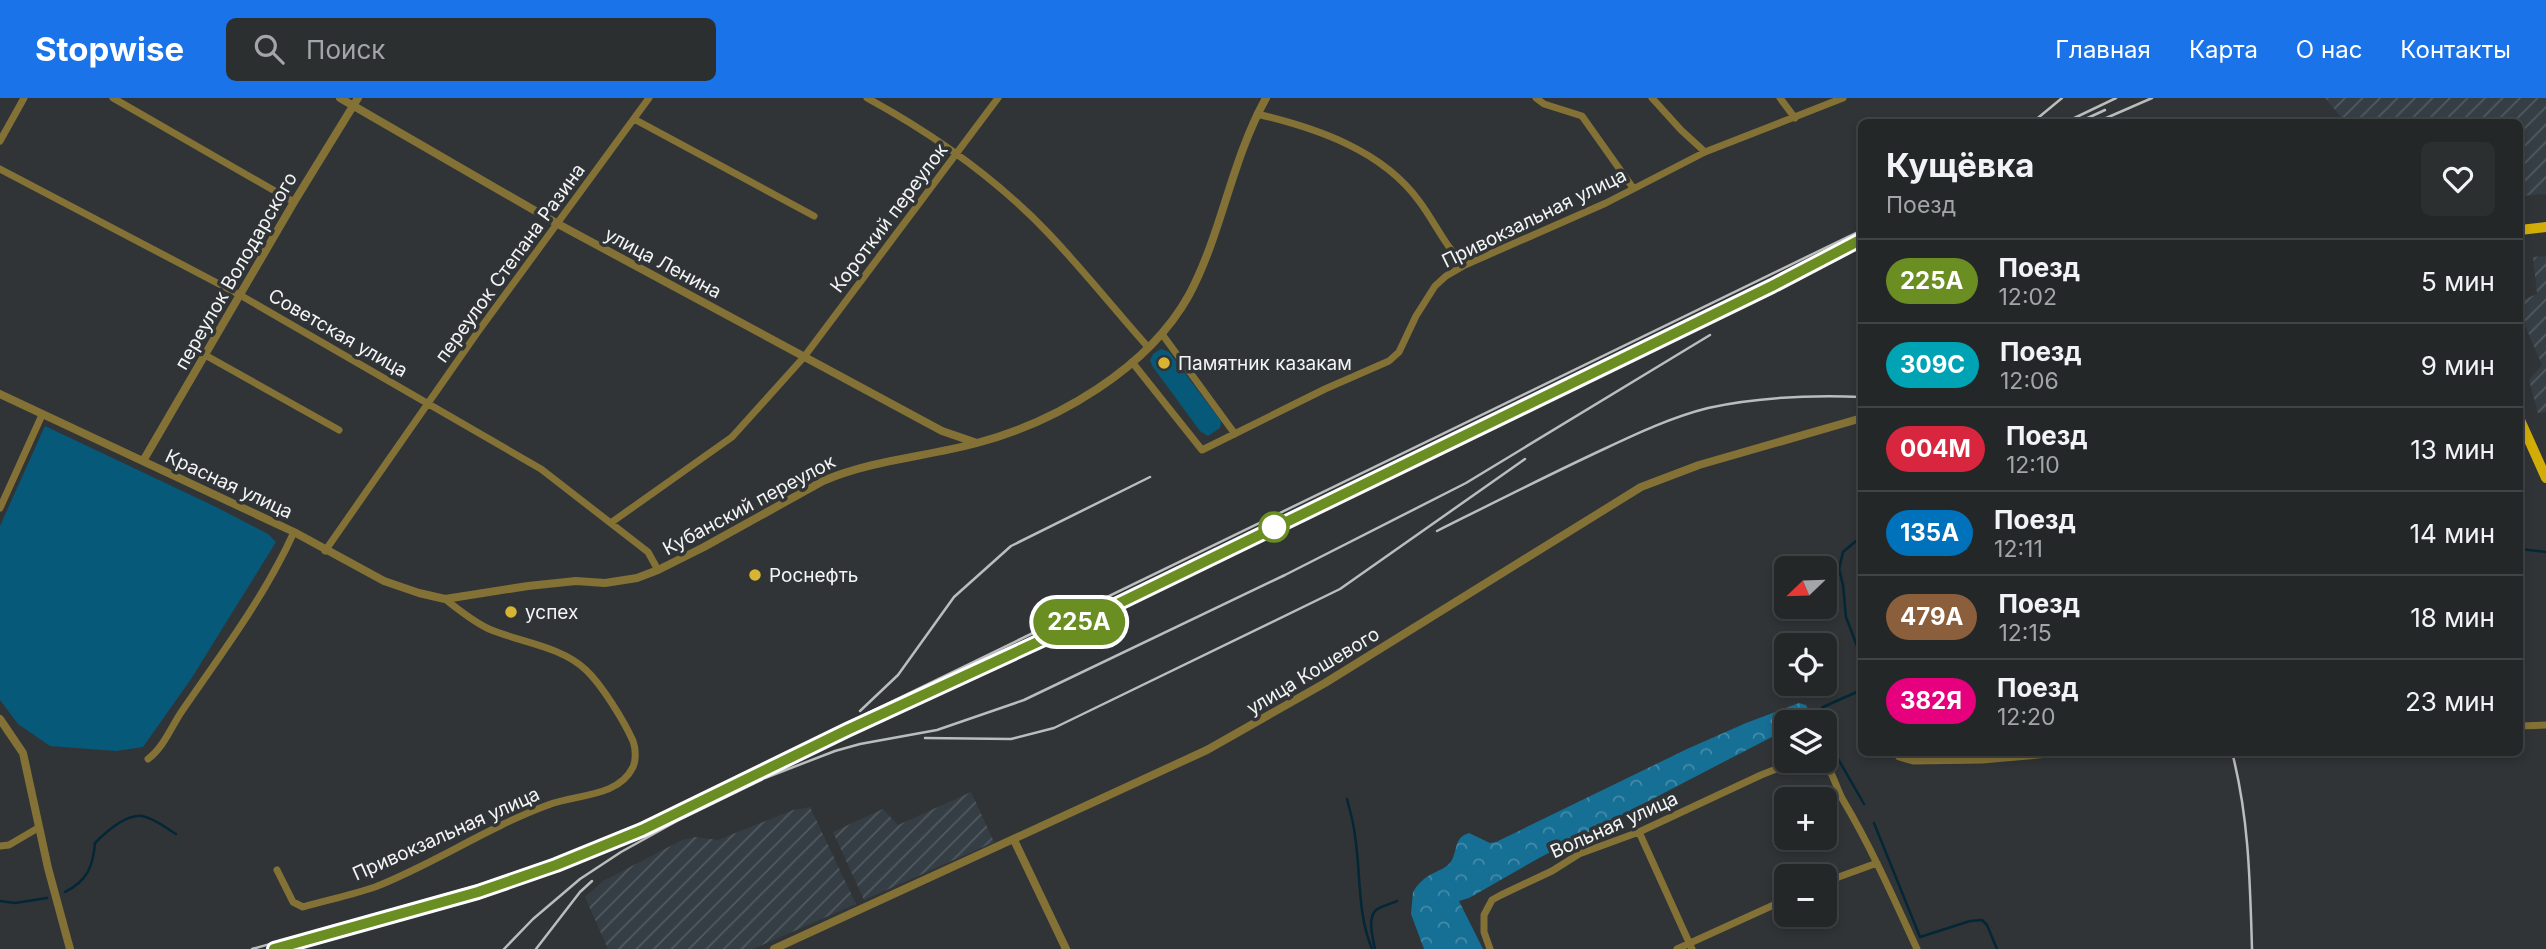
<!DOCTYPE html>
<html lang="ru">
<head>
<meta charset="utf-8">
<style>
	:root { --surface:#242728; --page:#2c2f30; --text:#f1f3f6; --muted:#a3a5a8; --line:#414445; --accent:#1a73e8 }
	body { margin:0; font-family:Inter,sans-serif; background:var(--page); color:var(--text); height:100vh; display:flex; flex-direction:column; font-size:26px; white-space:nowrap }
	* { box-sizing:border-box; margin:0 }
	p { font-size:23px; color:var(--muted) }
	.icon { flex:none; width:38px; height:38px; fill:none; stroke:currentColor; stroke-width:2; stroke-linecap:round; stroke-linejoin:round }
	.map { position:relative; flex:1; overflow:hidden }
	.drawer { position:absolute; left:1858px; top:21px; width:665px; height:637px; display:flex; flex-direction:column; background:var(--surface); border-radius:10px; box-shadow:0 4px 10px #0003,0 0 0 2px var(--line) }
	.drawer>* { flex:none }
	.badge { padding:0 14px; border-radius:23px; font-size:24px; line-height:46px }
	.needle { width:46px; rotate:247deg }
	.buttons { position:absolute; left:1774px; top:458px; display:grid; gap:14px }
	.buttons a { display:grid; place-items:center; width:63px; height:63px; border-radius:10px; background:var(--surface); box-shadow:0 4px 10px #0003,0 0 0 2px var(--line); font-size:35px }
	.map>.badge { position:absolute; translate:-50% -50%; box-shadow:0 0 0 4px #fff }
	.round { display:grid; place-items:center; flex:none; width:74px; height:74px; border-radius:10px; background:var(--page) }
	.headline { display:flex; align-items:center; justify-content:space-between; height:119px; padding:0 28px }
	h1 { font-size:33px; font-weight:700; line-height:52px }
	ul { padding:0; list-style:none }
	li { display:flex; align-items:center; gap:21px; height:84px; padding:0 28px; border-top:2px solid var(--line) }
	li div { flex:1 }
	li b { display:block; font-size:26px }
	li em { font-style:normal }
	li .badge { min-width:77px; font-weight:700; text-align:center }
	header { display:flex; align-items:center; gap:42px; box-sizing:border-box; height:98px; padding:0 35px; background:var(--accent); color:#fff }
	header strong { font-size:33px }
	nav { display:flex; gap:38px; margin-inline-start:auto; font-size:24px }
	.search { width:490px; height:63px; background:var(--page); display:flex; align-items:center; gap:18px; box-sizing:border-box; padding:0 24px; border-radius:10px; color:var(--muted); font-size:26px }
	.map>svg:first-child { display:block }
	.industrial { fill:url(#industrial-furrows) }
	.green { fill:#07597a }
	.forest { fill:url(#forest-crowns) }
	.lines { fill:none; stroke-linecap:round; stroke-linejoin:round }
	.stream { stroke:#042737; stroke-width:2.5 }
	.minor { stroke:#837136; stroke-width:7 }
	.tertiary { stroke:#837136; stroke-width:8 }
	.primary { stroke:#d3ad07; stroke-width:10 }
	.rail { stroke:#babdbe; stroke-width:2.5 }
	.line-casing { stroke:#fff; stroke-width:16 }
	.line { stroke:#6b8e23; stroke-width:10 }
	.poi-dot { fill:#d7b434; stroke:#303436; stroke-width:2.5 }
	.stop-dot { fill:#fff; stroke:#6b8e23; stroke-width:3.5 }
	.labels { text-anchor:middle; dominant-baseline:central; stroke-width:7; stroke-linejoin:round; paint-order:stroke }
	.street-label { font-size:19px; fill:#f2f4f5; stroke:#303436 }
	.poi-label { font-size:19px; fill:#f2f4f5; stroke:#303436; text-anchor:start }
</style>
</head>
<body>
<header>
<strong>Stopwise</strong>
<div class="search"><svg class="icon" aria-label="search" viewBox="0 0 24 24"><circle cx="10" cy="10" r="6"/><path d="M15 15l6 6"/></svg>Поиск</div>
<nav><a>Главная</a><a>Карта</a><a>О нас</a><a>Контакты</a></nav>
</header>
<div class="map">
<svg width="2546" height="851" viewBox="0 0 2546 851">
	<defs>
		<pattern id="industrial-furrows" width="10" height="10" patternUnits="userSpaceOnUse" patternTransform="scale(1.75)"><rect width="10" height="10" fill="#343e44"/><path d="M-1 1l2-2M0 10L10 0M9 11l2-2" fill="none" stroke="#525a60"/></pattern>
		<pattern id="forest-crowns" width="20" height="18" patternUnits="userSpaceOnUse" patternTransform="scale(1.75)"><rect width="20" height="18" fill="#166f94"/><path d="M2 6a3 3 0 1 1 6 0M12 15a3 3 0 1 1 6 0" fill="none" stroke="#448ba9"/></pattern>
	</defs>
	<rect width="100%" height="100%" fill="#303436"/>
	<path class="industrial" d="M2325 0H2546V96L2520 98V24H2345Z
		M2546 158V314L2538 315 2529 282 2542 267 2520 216V203L2537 196 2533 159Z
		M971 694 994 744 864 802 833 734 883 711 898 727Z
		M810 709 856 806 753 851H608L585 799 603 783 682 742 695 739 718 742 793 712Z"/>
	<path class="green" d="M1161 251 1169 254 1221 323 1220 330 1208 338 1200 333 1153 269 1150 263 1153 256Z
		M45 328 216 409 268 436 276 444 191 581 143 649 116 653 50 648 18 626 0 602V428Z"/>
	<path class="forest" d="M1799 605 1806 607 1810 615C1803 623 1797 625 1787 625V631L1539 760 1469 800 1459 803 1483 851H1424L1411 816 1413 794C1417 787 1422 782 1428 778 1436 773 1447 771 1452 762 1458 750 1454 740 1469 735L1490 745 1496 744 1687 651 1746 625Z"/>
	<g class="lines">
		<path class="stream" d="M1862 438 1843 454 1839 471 1843 487 1846 519 1862 561
			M2520 451 2546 454
			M1819 625 1815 618 1823 609 1859 593
			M1825 638 1864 706
			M1347 701C1350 713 1354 726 1355 738 1361 776 1357 815 1372 851
			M1874 725 1920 839 1970 823 1982 822 1987 827 1997 851
			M65 794C87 783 93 769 95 745 105 735 126 716 142 718 154 720 166 730 176 736
			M0 803 15 805 47 800
			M1375 851C1373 841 1367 820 1376 812 1381 808 1391 806 1397 803"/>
		<path class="minor" d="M113 0 294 104
			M867 0C933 36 998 82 1050 137 1084 173 1115 212 1148 249
			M1536 0 1544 6 1582 18 1633 90
			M1652 0 1681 32 1705 54
			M1780 0 1795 20
			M1257 16C1316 30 1382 52 1419 103 1435 124 1445 149 1465 167
			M634 21 814 118
			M0 43 24 0
			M0 71 240 197 541 371 648 454 658 472
			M1162 236 1235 336
			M205 257 339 332
			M1132 264 1202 352 1325 291 1389 263 1399 254 1416 218 1435 188 1446 178 1465 167 1606 105 1705 54 1843 0
			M0 410 42 317
			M612 424 732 339 804 259 998 0
			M325 453 477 235 649 0
			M2520 628 2546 627
			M1899 659 1913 663 1982 662 2072 654
			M148 661C164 649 171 629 182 613 222 555 265 498 294 434
			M1824 663C1833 674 1836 690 1843 702 1871 749 1894 801 1917 851
			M1639 734 1692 851
			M0 748 9 747 38 730
			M277 772 293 804 303 809C327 802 352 797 375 789 434 766 488 729 548 707 575 696 618 700 633 669 636 662 636 651 633 643 624 623 602 587 586 572 561 548 519 544 489 531 472 523 459 512 445 501
			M1825 784 1877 765
			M1490 851 1484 834V817L1492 802 1501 797 1552 773 1579 756 1639 734 1761 677 1797 663
			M1677 851 1787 801"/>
		<path class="tertiary" d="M340 0 558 126 942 333 977 345
			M0 296 294 434 384 483 419 495 445 501 528 488 576 483 605 485 637 480 658 472 704 449 823 383C872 362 925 359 977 345 1056 324 1148 271 1189 197 1222 135 1231 63 1266 0
			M143 363 294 104 358 0
			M0 621 23 655 48 770 70 851
			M1014 742 1066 851
			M774 851 1207 652 1325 585 1641 389 1699 367 1862 320"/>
		<path class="primary" d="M2520 132 2546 129
			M2520 322 2546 380"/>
		<path class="rail" d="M2033 24 2062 0
			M2066 24 2116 0
			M2079 24 2105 12
			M2097 24 2152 0
			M1731 207 1810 169
			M1309 412 1614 263
			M1437 433C1493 405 1548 377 1604 351 1638 335 1672 319 1708 310 1758 299 1811 297 1862 299
			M1038 544 1130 500
			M860 613 898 577 954 499 1011 448 1150 379
			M925 640 1011 641 1054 630 1340 491 1525 361
			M2232 654C2249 720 2250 784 2252 851
			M252 851 476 788 555 761 638 727 1862 132
			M504 851 533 821 580 781 621 754 677 723 765 680 835 653 860 646 937 632 1024 602 1285 477 1466 385 1710 237
			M536 851 580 794 592 783"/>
	</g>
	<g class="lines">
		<defs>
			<path id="line" d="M274 851 478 794 556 767 642 732 847 632 1066 531 1772 188 1862 141"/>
		</defs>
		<use href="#line" class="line-casing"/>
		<use href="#line" class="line"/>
	</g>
	<g class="poi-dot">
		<circle cx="1164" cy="265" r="7"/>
		<circle cx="755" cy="477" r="7"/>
		<circle cx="511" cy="514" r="7"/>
	</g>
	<circle class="stop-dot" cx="1274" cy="429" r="14"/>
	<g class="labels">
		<g class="street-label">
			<text transform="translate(889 120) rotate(-53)">Короткий переулок</text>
			<text transform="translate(1534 120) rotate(-26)">Привокзальная улица</text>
			<text transform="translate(510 165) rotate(-54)">переулок Степана Разина</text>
			<text transform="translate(663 165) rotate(28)">улица Ленина</text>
			<text transform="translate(236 173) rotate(-60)">переулок Володарского</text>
			<text transform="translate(338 235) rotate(30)">Советская улица</text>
			<text transform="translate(229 386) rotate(25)">Красная улица</text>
			<text transform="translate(749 407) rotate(-28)">Кубанский переулок</text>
			<text transform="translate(1313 573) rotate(-31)">улица Кошевого</text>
			<text transform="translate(1614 727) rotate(-24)">Вольная улица</text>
			<text transform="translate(446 736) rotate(-24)">Привокзальная улица</text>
		</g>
		<g class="poi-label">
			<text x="1178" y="265">Памятник казакам</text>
			<text x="769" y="477">Роснефть</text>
			<text x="525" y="514">успех</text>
		</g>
	</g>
</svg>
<div class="buttons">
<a><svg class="needle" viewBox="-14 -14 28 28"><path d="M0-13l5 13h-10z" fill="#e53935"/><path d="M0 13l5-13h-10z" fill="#a3a5a8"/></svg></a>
<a><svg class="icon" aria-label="locate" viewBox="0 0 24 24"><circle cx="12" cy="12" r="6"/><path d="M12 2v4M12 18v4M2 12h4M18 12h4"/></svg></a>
<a><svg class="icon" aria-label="layers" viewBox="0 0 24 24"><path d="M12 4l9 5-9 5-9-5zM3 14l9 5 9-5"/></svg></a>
<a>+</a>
<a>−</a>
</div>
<b class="badge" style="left:1079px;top:524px;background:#6b8e23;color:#fff">225А</b>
<section class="drawer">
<div class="headline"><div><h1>Кущёвка</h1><p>Поезд</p></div><a class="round"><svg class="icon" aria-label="heart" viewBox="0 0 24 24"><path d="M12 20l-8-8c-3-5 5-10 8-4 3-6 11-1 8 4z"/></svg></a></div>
<ul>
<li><span class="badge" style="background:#6b8e23;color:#fff">225А</span><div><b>Поезд</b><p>12:02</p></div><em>5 мин</em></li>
<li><span class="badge" style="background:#00a3b4;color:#fff">309С</span><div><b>Поезд</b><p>12:06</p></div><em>9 мин</em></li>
<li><span class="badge" style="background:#d7263d;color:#fff">004М</span><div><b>Поезд</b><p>12:10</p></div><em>13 мин</em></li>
<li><span class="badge" style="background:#0072bc;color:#fff">135А</span><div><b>Поезд</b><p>12:11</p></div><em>14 мин</em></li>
<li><span class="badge" style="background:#8b5e3c;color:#fff">479А</span><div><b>Поезд</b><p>12:15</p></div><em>18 мин</em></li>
<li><span class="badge" style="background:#e6007e;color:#fff">382Я</span><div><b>Поезд</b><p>12:20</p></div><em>23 мин</em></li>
</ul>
</section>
</div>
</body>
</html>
